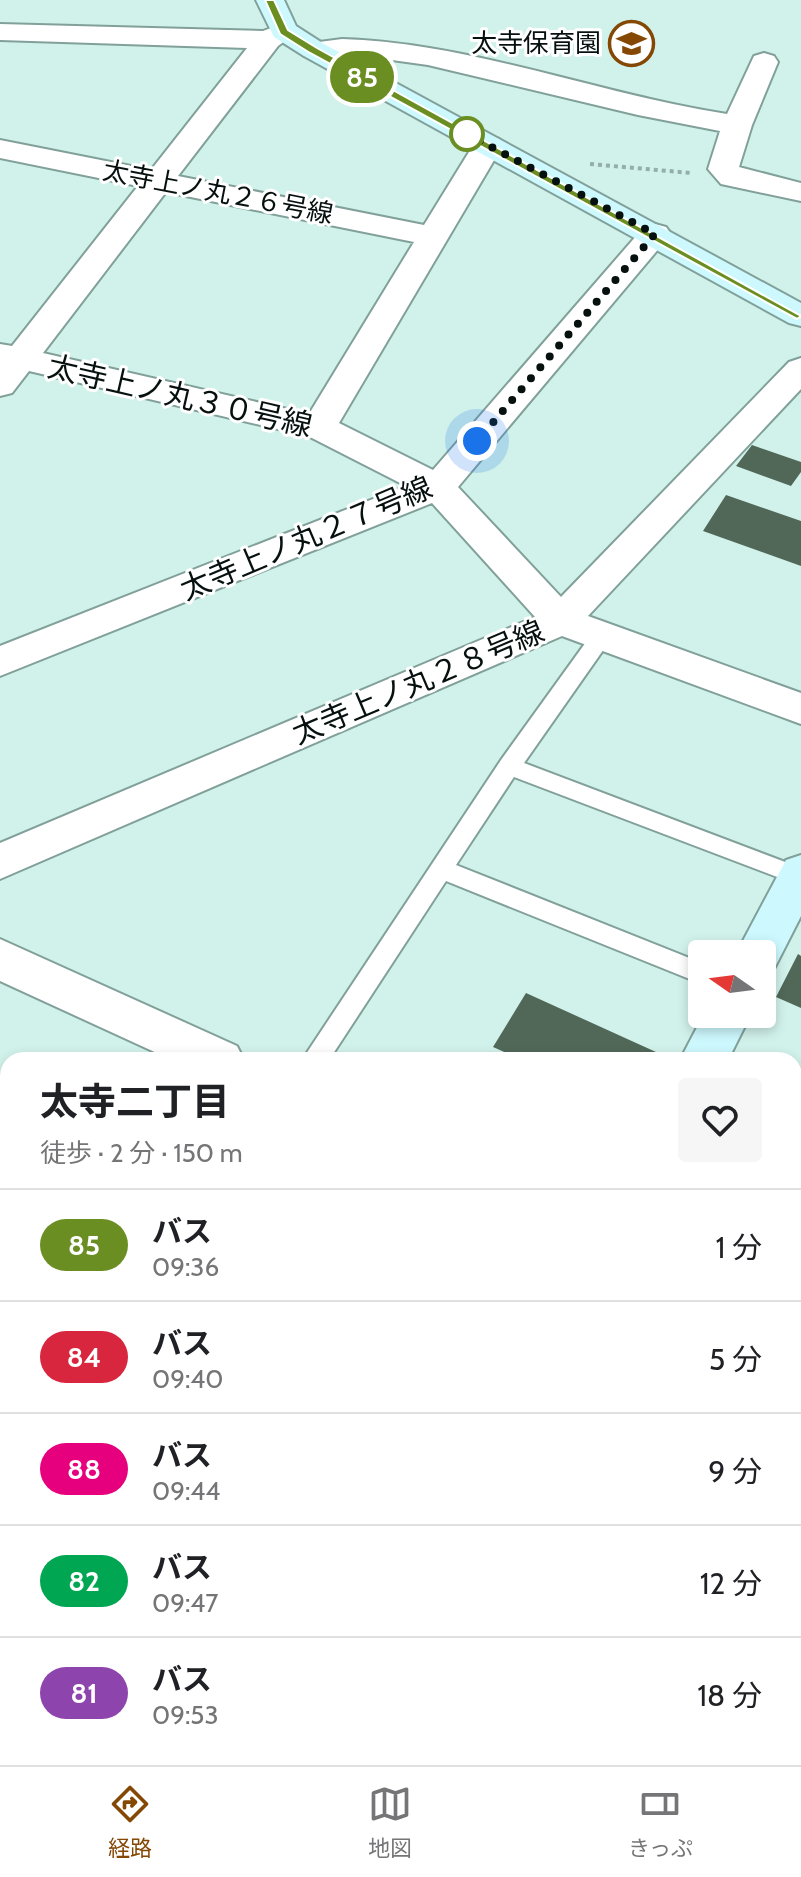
<!DOCTYPE html>
<html lang="ja">
<head>
<meta charset="utf-8">
<style>
	:root { --surface:#fff; --page:#f6f6f6; --text:#202124; --muted:#757577; --line:#e0e0e0; --accent:#844704 }
	body { margin:0; font-family:Cabin,"Noto Sans JP",sans-serif; background:var(--page); color:var(--text); height:100vh; display:flex; flex-direction:column; font-size:30px; white-space:nowrap }
	* { box-sizing:border-box; margin:0 }
	p { font-size:26px; color:var(--muted) }
	.icon { flex:none; width:44px; height:44px; fill:none; stroke:currentColor; stroke-width:2; stroke-linecap:round; stroke-linejoin:round }
	.map { position:relative; flex:1; overflow:hidden }
	.side { position:absolute; left:0px; top:1052px; width:802px; height:714px; display:flex; flex-direction:column; background:var(--surface); border-radius:24px 24px 0 0; box-shadow:0 4px 12px #0003 }
	.side>* { flex:none }
	.badge { padding:0 16px; border-radius:26px; font-size:28px; line-height:52px }
	.needle { width:52px; rotate:284deg }
	.buttons { position:absolute; left:688px; top:940px; display:grid; gap:16px }
	.buttons a { display:grid; place-items:center; width:88px; height:88px; border-radius:8px; background:var(--surface); box-shadow:0 4px 12px #0003; font-size:40px }
	.you { position:absolute; width:40px; height:40px; margin:-20px; border:6px solid #fff; border-radius:50%; background:#1a73e8; box-shadow:0 0 0 12px #1a73e833 }
	.map>.badge { position:absolute; translate:-50% -50%; box-shadow:0 0 0 4px #fff }
	.round { display:grid; place-items:center; flex:none; width:84px; height:84px; border-radius:8px; background:var(--page) }
	.summary { display:flex; align-items:center; justify-content:space-between; height:136px; padding:0 40px }
	h1 { font-size:38px; font-weight:700; line-height:60px }
	ul { padding:0; list-style:none }
	li { display:flex; align-items:center; gap:24px; height:112px; padding:0 40px; border-top:2px solid var(--line) }
	li div { flex:1 }
	li b { display:block; font-size:30px }
	li em { font-style:normal }
	li .badge { min-width:88px; font-weight:700; text-align:center }
	.dock { display:flex; justify-content:space-around; align-items:center; height:112px; border-top:2px solid var(--line); background:var(--surface); font-size:22px; color:var(--muted) }
	.dock a { display:grid; justify-items:center; gap:4px }
	.dock .active { color:var(--accent) }
	.map>svg:first-child { display:block }
	.building { fill:#516859 }
	.lines { fill:none; stroke-linecap:round; stroke-linejoin:round }
	.lane-casing { stroke:#81a099; stroke-width:4 }
	.street-casing { stroke:#81a099; stroke-width:4 }
	.secondary-casing { stroke:#81a099; stroke-width:4 }
	.path { stroke:#94aea9; stroke-width:4; stroke-dasharray:4 4; stroke-linecap:butt }
	.lane { fill:#fff; fill-rule:evenodd }
	.street { fill:#fff; fill-rule:evenodd }
	.secondary { fill:#cdf9fe; fill-rule:evenodd }
	.line { fill:#6b8e23; stroke:#fff; stroke-width:2 }
	.walk { stroke:#06110f; stroke-width:8; stroke-dasharray:0 14.4 }
	.stop-dot { fill:#fff; stroke:#6b8e23; stroke-width:4 }
	.labels { text-anchor:middle; dominant-baseline:central; stroke-width:6; stroke-linejoin:round; paint-order:stroke }
	.far-poi-label { font-size:26px; fill:#06110f; stroke:#fff; text-anchor:end }
	.far-street-label { font-size:26px; fill:#06110f; stroke:#fff }
	.street-label { font-size:30px; fill:#06110f; stroke:#fff }
</style>
</head>
<body>
<div class="map">
<svg width="801" height="1765" viewBox="0 0 801 1765">
	<rect width="100%" height="100%" fill="#d1f2eb"/>
	<path class="building" d="M752 445 801 462V472L791 486 736 466Z
		M726 495 801 521V566L703 531Z
		M798 954 801 956V1008L776 997Z
		M526 993 656 1052 651 1060H522L493 1047Z
		M133 1758H250L246 1765H128Z
		M454 1758H512L509 1765H466Z"/>
	<g class="lines">
		<defs>
			<path id="lane" d="M602 628 610 631 613 636 524 763 801 868V886L514 777 456 865 702 963V984L446 881 329 1060H302L501 760 594 631Z
				M8 1498V1536L0 1539V1501Z
				M801 1665V1712L794 1715V1668Z
				M753 1758H786L784 1765H751Z"/>
			<path id="street" d="M284 23 294 25 298 31 278 46 178 176 424 225 477 139 488 136 499 139 503 145 339 423 433 470 644 227 655 224 666 227 671 234 458 487 561 597 789 362 801 358V389L588 616 801 693V724L562 636 0 879V843L535 617 432 503 0 676V646L406 486 308 436 29 371 12 393 0 396V344L12 346 138 186 0 158V140L151 170 247 48 0 40V24L263 31ZM166 192 414 242 309 414 43 353Z
				M342 39C472 43 598 94 727 114L754 56 764 53 774 56 778 62 752 125 739 167 801 183V201L721 184 708 169 720 131 638 115 428 65 370 57 304 56 300 50 304 44Z
				M0 939 237 1046 244 1060H172L0 981Z
				M794 1303 801 1305V1355L794 1352Z"/>
			<path id="secondary" d="M256 0H284L296 26 324 44 801 303V326L789 323 304 56 274 37Z
				M801 855V916L775 967 762 971V954H736L786 860Z
				M704 1014H751L728 1060H680Z
				M309 1758H370L367 1765H306Z"/>
		</defs>
		<use href="#lane" class="lane-casing"/>
		<use href="#street" class="street-casing"/>
		<use href="#secondary" class="secondary-casing"/>
		<path class="path" d="M590 164 691 173"/>
		<use href="#lane" class="lane"/>
		<use href="#street" class="street"/>
		<use href="#secondary" class="secondary"/>
	</g>
	<path class="line" d="M265 0H274L288 30 317 48 801 316 797 319 310 53 280 34Z"/>
	<g class="lines">
		<path class="walk" d="M467 134 655 234 477 441"/>
	</g>
	<defs>
		<symbol id="school-ring" viewBox="-11 -11 22 22"><circle r="9.5" fill="#fff" stroke="#844704" stroke-width="1.5"/><path d="M0-5L7-2L0 1L-7-2ZM-4 1L0 2.5L4 1V4Q0 6-4 4Z" fill="#844704"/></symbol>
	</defs>
	<g fill-rule="evenodd">
		<use href="#school-ring" x="606" y="18" width="51" height="51"/>
	</g>
	<circle class="stop-dot" cx="467" cy="134" r="16"/>
	<g class="labels">
		<g class="far-poi-label">
			<text x="601" y="43">太寺保育園</text>
		</g>
		<g class="far-street-label">
			<text transform="translate(218 192) rotate(11)">太寺上ノ丸２６号線</text>
		</g>
		<g class="street-label">
			<text transform="translate(180 396) rotate(13)">太寺上ノ丸３０号線</text>
			<text transform="translate(306 538) rotate(-23)">太寺上ノ丸２７号線</text>
			<text transform="translate(418 682) rotate(-23)">太寺上ノ丸２８号線</text>
		</g>
	</g>
</svg>
<div class="buttons">
<a><svg class="needle" viewBox="-14 -14 28 28"><path d="M0-13l5 13h-10z" fill="#e53935"/><path d="M0 13l5-13h-10z" fill="#757577"/></svg></a>
</div>
<div class="you" style="left:477px;top:441px"></div>
<b class="badge" style="left:362px;top:77px;background:#6b8e23;color:#fff">85</b>
<section class="side">
<div class="summary"><div><h1>太寺二丁目</h1><p>徒歩 · 2 分 · 150 m</p></div><a class="round"><svg class="icon" aria-label="heart" viewBox="0 0 24 24"><path d="M12 20l-8-8c-3-5 5-10 8-4 3-6 11-1 8 4z"/></svg></a></div>
<ul>
<li><span class="badge" style="background:#6b8e23;color:#fff">85</span><div><b>バス</b><p>09:36</p></div><em>1 分</em></li>
<li><span class="badge" style="background:#d7263d;color:#fff">84</span><div><b>バス</b><p>09:40</p></div><em>5 分</em></li>
<li><span class="badge" style="background:#e6007e;color:#fff">88</span><div><b>バス</b><p>09:44</p></div><em>9 分</em></li>
<li><span class="badge" style="background:#00a651;color:#fff">82</span><div><b>バス</b><p>09:47</p></div><em>12 分</em></li>
<li><span class="badge" style="background:#8e44ad;color:#fff">81</span><div><b>バス</b><p>09:53</p></div><em>18 分</em></li>
</ul>
</section>
</div>
<nav class="dock">
<a class="active"><svg class="icon" aria-label="directions" viewBox="0 0 24 24"><path d="M12 3l9 9-9 9-9-9zM9 14v-3h6M13 9l2 2-2 2"/></svg>経路</a>
<a><svg class="icon" aria-label="map" viewBox="0 0 24 24"><path d="M3 6l6-2 6 2 6-2v14l-6 2-6-2-6 2zM9 4v14M15 6v14"/></svg>地図</a>
<a><svg class="icon" aria-label="tickets" viewBox="0 0 24 24"><path d="M3 7h18v10H3zM15 7v10"/></svg>きっぷ</a>
</nav>
</body>
</html>
